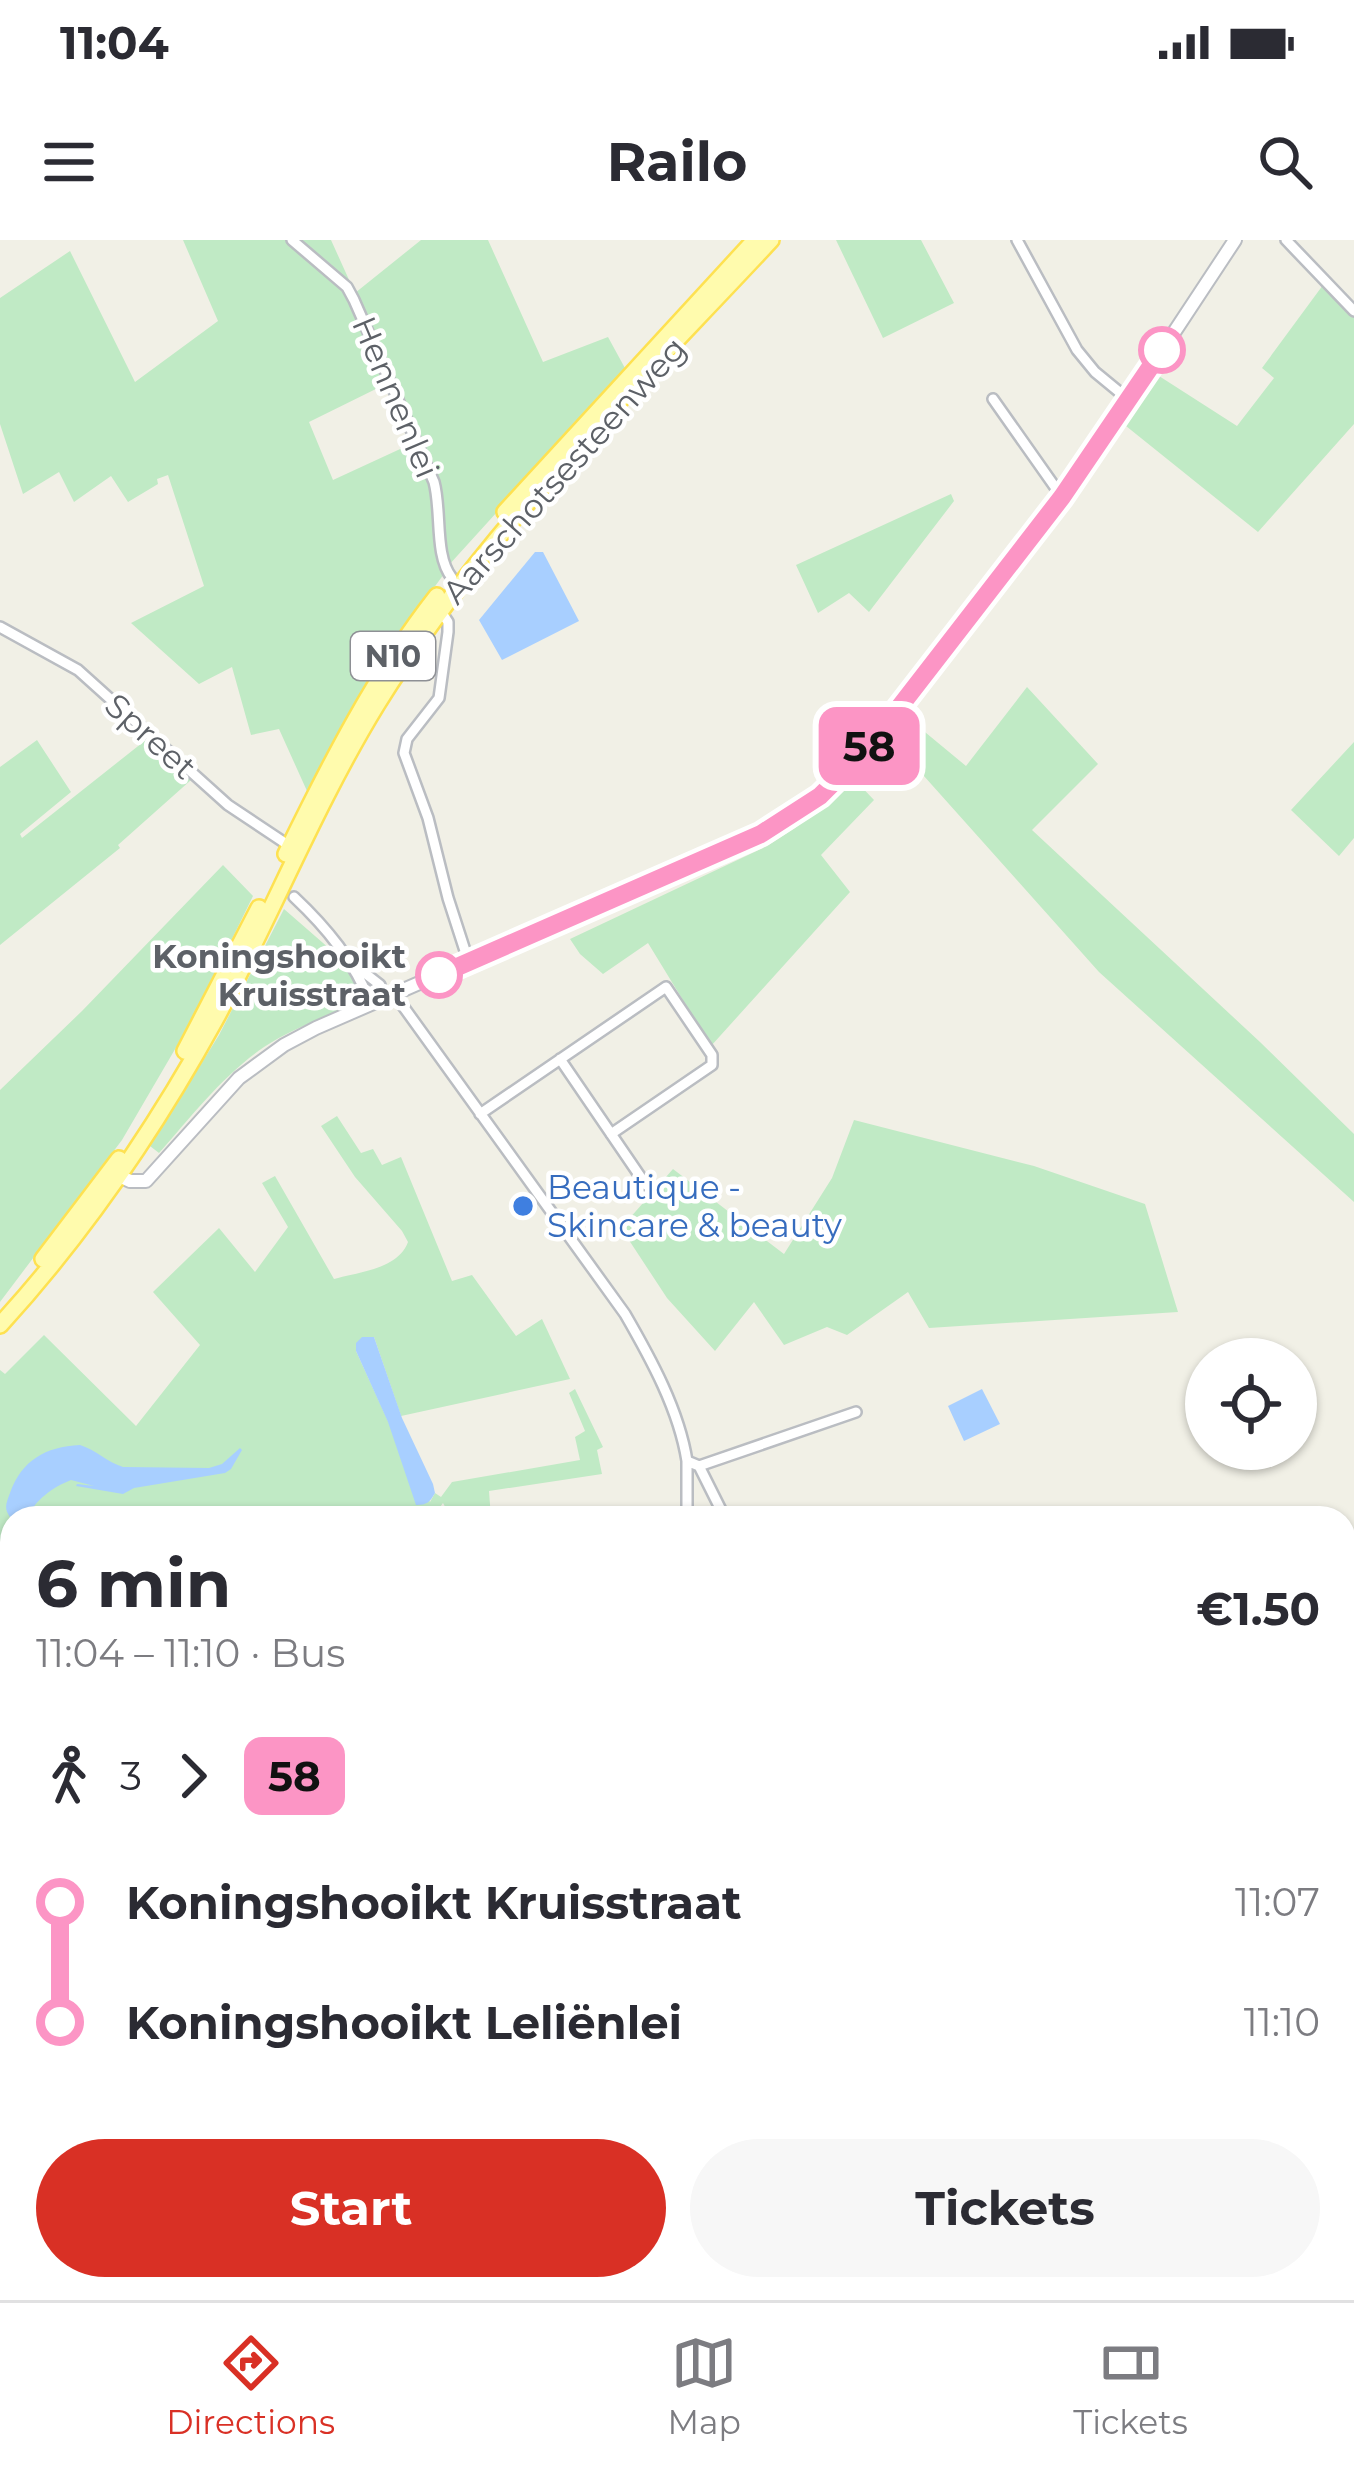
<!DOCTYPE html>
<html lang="en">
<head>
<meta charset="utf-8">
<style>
	:root { --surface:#fff; --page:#f7f7f7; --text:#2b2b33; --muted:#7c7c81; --line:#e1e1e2; --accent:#d93025 }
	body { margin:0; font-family:Montserrat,sans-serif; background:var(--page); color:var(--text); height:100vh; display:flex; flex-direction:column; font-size:45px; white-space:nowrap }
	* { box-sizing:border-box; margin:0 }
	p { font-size:39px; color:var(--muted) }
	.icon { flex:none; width:66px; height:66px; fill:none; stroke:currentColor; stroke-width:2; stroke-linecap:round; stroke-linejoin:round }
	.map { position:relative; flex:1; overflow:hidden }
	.panel { position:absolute; left:0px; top:1266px; width:1356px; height:795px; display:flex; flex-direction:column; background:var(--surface); border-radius:36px 36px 0 0; box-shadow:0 3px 9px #0004 }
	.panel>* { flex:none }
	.badge { padding:0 24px; border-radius:18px; font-size:42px; line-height:78px }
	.controls { position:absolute; left:1185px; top:1098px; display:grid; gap:24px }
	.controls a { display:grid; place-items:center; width:132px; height:132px; border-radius:50%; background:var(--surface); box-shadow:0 3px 9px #0004; font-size:60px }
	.map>.badge { position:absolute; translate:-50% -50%; box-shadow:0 0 0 6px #fff }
	.legs { display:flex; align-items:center; gap:18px; height:132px; padding:0 36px; font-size:39px }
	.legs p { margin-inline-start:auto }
	.summary { display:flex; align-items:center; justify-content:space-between; height:204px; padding:0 36px }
	h1 { font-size:66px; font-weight:700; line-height:90px }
	.cta { display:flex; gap:24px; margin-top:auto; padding:24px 36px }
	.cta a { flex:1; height:138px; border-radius:72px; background:var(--accent); color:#fff; font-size:48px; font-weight:700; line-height:138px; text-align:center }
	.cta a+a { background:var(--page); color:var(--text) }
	ul { padding:0 36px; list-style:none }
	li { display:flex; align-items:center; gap:42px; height:120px; font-size:45px }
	li i { display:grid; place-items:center; width:18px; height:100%; margin:0 15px; background:currentColor }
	li i::after { content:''; width:30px; height:30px; margin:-15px; border:9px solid; border-radius:50%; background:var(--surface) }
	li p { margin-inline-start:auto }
	li:first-child i { background:linear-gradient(#0000 50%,currentColor 0) }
	li:last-child i { background:linear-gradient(currentColor 50%,#0000 0) }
	.status { display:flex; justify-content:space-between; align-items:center; height:84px; padding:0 60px; background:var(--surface); direction:ltr }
	.status svg { height:33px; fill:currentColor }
	header { display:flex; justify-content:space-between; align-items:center; height:156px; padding:0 36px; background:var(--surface); font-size:54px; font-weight:700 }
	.dock { display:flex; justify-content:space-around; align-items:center; height:168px; border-top:3px solid var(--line); background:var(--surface); font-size:33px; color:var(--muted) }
	.dock a { display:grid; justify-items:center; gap:6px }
	.dock .current { color:var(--accent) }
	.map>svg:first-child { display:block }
	.green { fill:#c0eac5 }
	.water { fill:#a8cfff }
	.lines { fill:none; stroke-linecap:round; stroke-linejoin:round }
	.stream { stroke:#a8cfff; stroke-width:3 }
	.minor-casing { stroke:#babdc2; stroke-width:14 }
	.tertiary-casing { stroke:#babdc2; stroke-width:16 }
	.primary-casing { stroke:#fee151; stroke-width:20 }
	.minor { stroke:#fff; stroke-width:9 }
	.tertiary { stroke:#fff; stroke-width:12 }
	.primary { stroke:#fffbad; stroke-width:15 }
	.line-1-casing { stroke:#fff; stroke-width:27 }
	.line-1 { stroke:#fc95c5; stroke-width:18 }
	.stop-1-dot { fill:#fff; stroke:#fc95c5; stroke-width:6 }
	.shop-dot { fill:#3f7fe0; stroke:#fff; stroke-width:4.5 }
	.labels { text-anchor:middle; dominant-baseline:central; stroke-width:9; stroke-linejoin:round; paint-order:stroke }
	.shield { fill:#fff; stroke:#8e9095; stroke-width:3 }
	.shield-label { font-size:30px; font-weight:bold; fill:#5d6167 }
	.street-label { font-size:33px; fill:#5d6167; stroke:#fff }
	.stop-label { font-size:33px; font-weight:bold; fill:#5d6167; stroke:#fff; text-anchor:end }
	.shop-label { font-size:33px; fill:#366cbe; stroke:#fff; text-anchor:start }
</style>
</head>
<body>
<div class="status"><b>11:04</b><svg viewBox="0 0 49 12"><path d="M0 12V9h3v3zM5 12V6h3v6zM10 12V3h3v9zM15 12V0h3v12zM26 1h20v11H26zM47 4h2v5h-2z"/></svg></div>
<header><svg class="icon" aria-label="menu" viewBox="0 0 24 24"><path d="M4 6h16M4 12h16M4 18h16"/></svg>Railo<svg class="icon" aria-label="search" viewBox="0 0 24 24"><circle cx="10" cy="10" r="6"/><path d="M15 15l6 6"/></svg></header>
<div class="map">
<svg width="1354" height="2060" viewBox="0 0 1354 2060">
	<rect width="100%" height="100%" fill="#f1f0e6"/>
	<path class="green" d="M183 0H331L355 53 421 0H488L543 122 608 97 626 130 448 326C440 295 445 263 434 232L349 55 386 144 309 182 333 240 411 204 430 243 438 326 444 334 372 432 307 551 279 489 251 495 232 427 199 444 131 383 204 346 168 235 157 239 158 244 128 262 111 236 74 262 59 232 23 254 0 184V58L70 11 135 142 218 81Z
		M836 0H921L954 63 883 98Z
		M1323 45 1354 78V184L1258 292 1126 186 1159 136 1237 186 1274 138 1262 128Z
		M951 254 954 261 869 372 849 353 818 373 796 325Z
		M1027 447 1098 524 1032 590 1260 802 1354 894V962L1099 732 890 498 908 478 966 526Z
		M147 499 191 540 118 605 120 608 0 705V527L37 500 71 552 20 594 22 598Z
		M1354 502V598L1339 616 1291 570Z
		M855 540 874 560 821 615 850 652 711 806 648 703 603 734 580 714 570 699 767 606 795 588Z
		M223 625 253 656 195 775 122 900 0 1062V850L82 771Z
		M284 669 346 723 365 761C332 775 294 787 264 807 223 835 191 877 159 913L150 906 219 795Z
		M337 876 361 913 373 909 382 925 401 917 452 1041 472 1035 516 1096 542 1079 570 1139 401 1176 374 1097 356 1111 388 1181 430 1262 435 1253 441 1257 452 1242 580 1220 575 1197 585 1191 569 1153 575 1149 603 1207 597 1210 602 1234 489 1251 491 1278H451L443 1263 432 1278H12V1491L0 1483V1130L5 1134 44 1095 136 1186 200 1105 153 1052 219 988 255 1032 288 987 262 943 275 936 334 1039C359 1032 398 1029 408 1002L402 991 355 937 321 886Z
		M854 880 1034 926 1145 964 1178 1072 929 1088 908 1052 847 1095 827 1087 784 1105 754 1062 715 1111 667 1058 621 988 673 929 784 1014 832 938Z
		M128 2049H279L278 2060H128Z
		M634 2049H895L933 2060H667Z"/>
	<path class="water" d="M535 312H543L579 381 502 420 479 380Z
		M362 1097H374L402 1178 433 1244 435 1253C430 1262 427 1265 416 1265L388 1182 356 1111V1103Z
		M982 1149 1000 1184 964 1201 948 1166Z
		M80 1205C96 1210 107 1222 123 1227L209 1228 222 1224 240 1208 242 1210 231 1229 225 1233 134 1248 123 1254 76 1246 77 1244 94 1246 71 1240C53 1247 35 1260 27 1278H12V1280C4 1269 5 1266 10 1253 22 1220 45 1207 80 1205Z"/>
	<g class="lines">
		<path class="stream" d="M1344 1644 1354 1615
			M1059 2060 1069 2057V2049"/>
		<defs>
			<path id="minor" d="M292 0 347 47 354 60 434 242C442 271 434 316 452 338
				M1017 0 1077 110 1095 132 1129 160
				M1286 0 1354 71
				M993 159 1062 257
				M440 370 448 382V392L439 458 407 499 404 513 428 578 448 658 469 723
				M0 387 78 430 228 565 291 607
				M294 657C327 688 354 721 371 764
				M352 723 380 745 383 759
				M395 755 625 1074C651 1119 679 1170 687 1221L699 1226 725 1278
				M560 819 646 945
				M480 874 666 747 712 815V825L611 894
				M699 1226 856 1172
				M687 1278V1221
				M0 1732 12 1738
				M516 2049 526 2060
				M1214 2049 1259 2060
				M576 2060 593 2049"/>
			<path id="tertiary" d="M111 932 130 941H146L239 838 284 805 316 788 761 594 820 556 867 509 1062 257 1107 194 1235 0"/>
			<path id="primary" d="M505 272 755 0
				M286 614C330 524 375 435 437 356
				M185 811 259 668
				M43 1019 119 919
				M0 1085C84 993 155 889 215 780 271 677 315 565 377 464 484 292 633 148 771 0"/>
		</defs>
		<use href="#minor" class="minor-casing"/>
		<use href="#tertiary" class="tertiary-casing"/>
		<use href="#primary" class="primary-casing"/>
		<use href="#minor" class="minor"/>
		<use href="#tertiary" class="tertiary"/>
		<use href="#primary" class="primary"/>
	</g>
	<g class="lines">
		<defs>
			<path id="line-1" d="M439 735 761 594 820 556 867 509 1062 257 1162 110"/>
		</defs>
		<use href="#line-1" class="line-1-casing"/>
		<use href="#line-1" class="line-1"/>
	</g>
	<g class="stop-1-dot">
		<circle cx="1162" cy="110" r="21"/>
		<circle cx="439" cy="735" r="21"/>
	</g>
	<circle class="shop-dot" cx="523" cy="966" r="12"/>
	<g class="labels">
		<rect class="shield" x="351" y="392" width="84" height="48" rx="9"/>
		<g class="shield-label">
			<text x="393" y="416">N10</text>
		</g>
		<g class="street-label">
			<text transform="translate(396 157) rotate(67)">Hennenlei</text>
			<text transform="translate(564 230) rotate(-48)">Aarschotsesteenweg</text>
			<text transform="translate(151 496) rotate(42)">Spreet</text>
		</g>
		<g class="stop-label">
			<text x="406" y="716">Koningshooikt<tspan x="406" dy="38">Kruisstraat</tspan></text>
		</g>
		<g class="shop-label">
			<text x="547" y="947">Beautique -<tspan x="547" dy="38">Skincare &amp; beauty</tspan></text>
		</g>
	</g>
</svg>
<div class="controls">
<a><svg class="icon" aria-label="locate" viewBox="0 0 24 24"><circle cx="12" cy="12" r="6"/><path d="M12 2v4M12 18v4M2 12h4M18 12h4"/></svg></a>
</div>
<b class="badge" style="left:869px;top:506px;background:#fc95c5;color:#111">58</b>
<section class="panel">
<div class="summary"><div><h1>6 min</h1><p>11:04 – 11:10 · Bus</p></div><b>€1.50</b></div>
<div class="legs"><svg class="icon" aria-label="walk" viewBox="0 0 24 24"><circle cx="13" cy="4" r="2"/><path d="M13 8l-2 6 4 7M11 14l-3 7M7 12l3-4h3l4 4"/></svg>3<svg class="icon" aria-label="forward" viewBox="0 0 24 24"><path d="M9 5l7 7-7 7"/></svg><b class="badge" style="background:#fc95c5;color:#111">58</b></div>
<ul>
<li><i style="color:#fc95c5"></i><b>Koningshooikt Kruisstraat</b><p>11:07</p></li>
<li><i style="color:#fc95c5"></i><b>Koningshooikt Leliënlei</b><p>11:10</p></li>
</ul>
<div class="cta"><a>Start</a><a>Tickets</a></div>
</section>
</div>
<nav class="dock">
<a class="current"><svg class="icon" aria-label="directions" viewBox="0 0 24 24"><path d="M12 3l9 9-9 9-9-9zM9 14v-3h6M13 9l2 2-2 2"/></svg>Directions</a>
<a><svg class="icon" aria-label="map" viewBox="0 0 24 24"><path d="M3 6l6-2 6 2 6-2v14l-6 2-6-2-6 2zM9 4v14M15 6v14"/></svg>Map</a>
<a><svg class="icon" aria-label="tickets" viewBox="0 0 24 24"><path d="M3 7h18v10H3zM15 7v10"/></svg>Tickets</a>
</nav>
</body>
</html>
